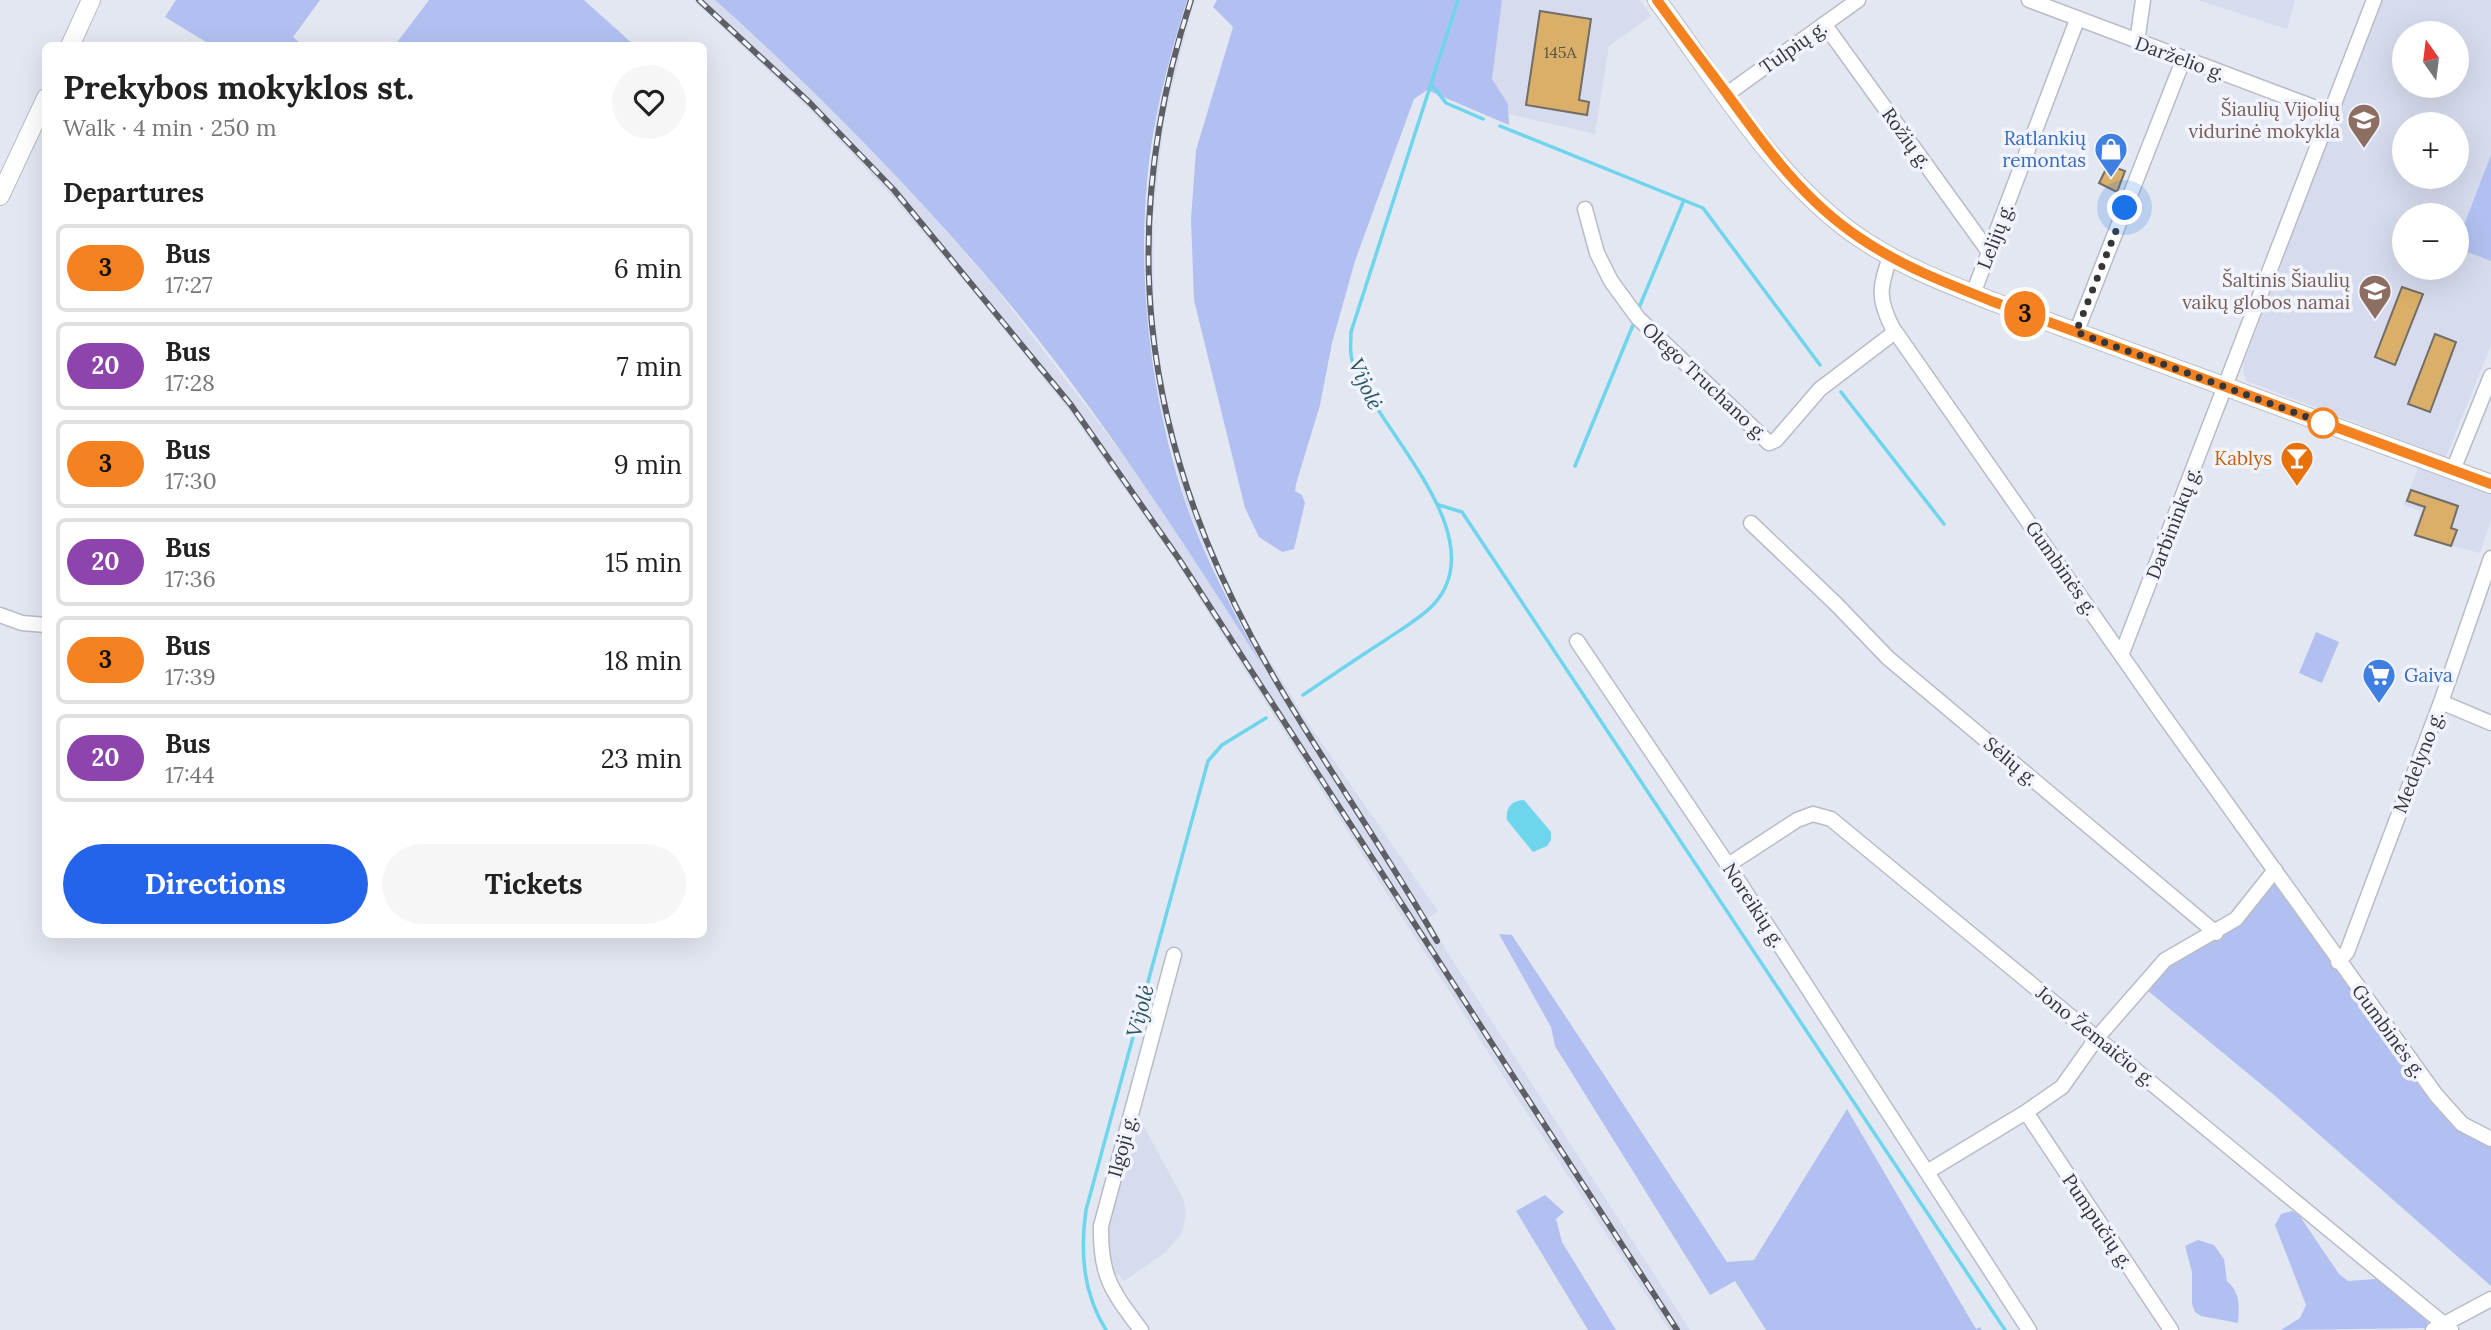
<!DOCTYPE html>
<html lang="en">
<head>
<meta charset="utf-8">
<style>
	:root { --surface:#fff; --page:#f6f6f6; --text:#222; --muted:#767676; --line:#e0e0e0; --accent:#2563eb }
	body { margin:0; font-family:Lora,serif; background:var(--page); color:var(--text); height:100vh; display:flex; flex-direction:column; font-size:26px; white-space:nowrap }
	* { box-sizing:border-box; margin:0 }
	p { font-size:23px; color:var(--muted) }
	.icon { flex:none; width:38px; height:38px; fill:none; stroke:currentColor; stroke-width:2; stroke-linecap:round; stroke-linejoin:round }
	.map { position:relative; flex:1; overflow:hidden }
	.sheet { position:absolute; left:42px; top:42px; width:665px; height:896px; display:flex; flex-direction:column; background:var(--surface); border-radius:10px; box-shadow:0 7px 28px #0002 }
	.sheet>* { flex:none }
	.badge { padding:0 14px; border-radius:23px; font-size:24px; line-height:46px }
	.needle { width:46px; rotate:346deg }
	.tools { position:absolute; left:2392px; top:21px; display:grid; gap:14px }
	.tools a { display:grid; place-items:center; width:77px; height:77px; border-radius:50%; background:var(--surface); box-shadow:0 7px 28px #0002; font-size:35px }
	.you { position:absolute; width:35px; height:35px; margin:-18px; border:5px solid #fff; border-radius:50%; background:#1a73e8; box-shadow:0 0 0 10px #1a73e833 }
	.map>.badge { position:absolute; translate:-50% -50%; box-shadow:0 0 0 4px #fff }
	h2 { padding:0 21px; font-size:26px; line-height:63px }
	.round { display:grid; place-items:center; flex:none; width:74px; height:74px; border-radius:37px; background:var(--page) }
	.summary { display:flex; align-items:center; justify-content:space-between; height:119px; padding:0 21px }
	h1 { font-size:33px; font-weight:700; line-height:52px }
	.action { display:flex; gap:14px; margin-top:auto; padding:14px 21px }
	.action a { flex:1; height:80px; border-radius:42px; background:var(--accent); color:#fff; font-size:28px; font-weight:700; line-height:80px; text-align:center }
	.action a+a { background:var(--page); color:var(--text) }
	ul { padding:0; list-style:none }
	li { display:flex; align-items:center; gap:21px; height:88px; margin:0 14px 10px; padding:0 7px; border:4px solid var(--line); border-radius:10px }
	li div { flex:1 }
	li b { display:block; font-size:26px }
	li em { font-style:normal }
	li .badge { min-width:77px; font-weight:700; text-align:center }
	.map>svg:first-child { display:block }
	.built { fill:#d6dced; fill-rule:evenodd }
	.green { fill:#b1c0f0 }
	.water { fill:#6ed5ed }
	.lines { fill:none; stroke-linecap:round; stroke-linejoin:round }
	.stream { stroke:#6ed5ed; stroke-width:3.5 }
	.building { fill:#daaf69; stroke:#726d65; stroke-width:2 }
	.minor-casing { stroke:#b9bcc6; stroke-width:17 }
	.major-casing { stroke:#b9bcc6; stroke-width:20 }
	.minor { stroke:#fff; stroke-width:14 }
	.major { stroke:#fff; stroke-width:18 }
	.rail-casing { stroke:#5d5f64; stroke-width:6 }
	.rail { stroke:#f1f4fe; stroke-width:3.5; stroke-dasharray:10; stroke-linecap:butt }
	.line-casing { stroke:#fff; stroke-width:16 }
	.line { stroke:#f58220; stroke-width:10 }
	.walk { stroke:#343639; stroke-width:7; stroke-dasharray:0 12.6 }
	.stop-dot { fill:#fff; stroke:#f58220; stroke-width:3.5 }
	.labels { text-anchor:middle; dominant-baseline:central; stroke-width:7; stroke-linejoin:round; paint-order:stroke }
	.number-label { font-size:16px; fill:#5e5445 }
	.street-label { font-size:19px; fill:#343639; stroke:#f1f4fe }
	.education-label { font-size:19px; fill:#785e54; stroke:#f1f4fe; text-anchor:end }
	.shop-label { font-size:19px; fill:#366cbe; stroke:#f1f4fe; text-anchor:end }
	.food-label { font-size:19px; fill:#c56008; stroke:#f1f4fe; text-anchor:end }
	.water-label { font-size:21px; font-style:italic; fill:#285560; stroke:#f1f4fe }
</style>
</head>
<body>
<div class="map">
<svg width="2491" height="1330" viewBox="0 0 2491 1330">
	<rect width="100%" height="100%" fill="#e3e7f1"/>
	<path class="built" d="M693 0H715L818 95 902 181 994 286 1137 473 1256 654 1200 538 1186 503 1162 413 1147 313 1145 218 1156 119 1187 0H1194L1164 120 1153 217 1154 310 1160 361 1169 410 1192 498 1221 568 1256 638 1306 720 1438 911 1428 918 1446 950 1690 1330H1669L1523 1107 1176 562 1068 409 980 300 891 195 807 107Z
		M1502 0H1640L1651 16 1609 46 1595 134 1509 114 1508 104 1492 80 1493 58Z
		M2198 0H2295L2287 29Z
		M2381 0H2491V345L2446 457 2247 381 2243 371 2244 362ZM2404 33H2457V86H2404ZM2404 124H2457V177H2404ZM2404 215H2457V268H2404Z
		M2419 466 2491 494V521L2480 553 2413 536 2421 511 2403 505Z
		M1136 1112 1184 1200 1186 1214 1182 1233 1165 1253 1124 1281 1118 1274 1111 1279 1104 1242Z"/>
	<path class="green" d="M176 0H320L293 37 304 46 211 45 165 17Z
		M429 0H584L634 45H395Z
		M715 0H1187C1175 39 1164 78 1156 118 1132 241 1146 383 1185 501 1204 558 1234 612 1262 665 1178 534 1094 403 993 284 907 183 814 89 715 0Z
		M1217 0H1502L1492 79 1508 104 1509 125 1427 90 1414 99 1355 261 1332 343 1320 405 1296 484 1295 491 1302 495 1305 503 1294 549 1282 552 1259 537 1245 508 1194 300 1191 219 1196 150 1233 27 1213 7Z
		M2491 155V261L2457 248V243Z
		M2316 632 2339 642 2322 683 2299 673Z
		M2275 870 2444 1106 2491 1139V1286L2274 1095 2142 986 2165 960 2216 933Z
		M1499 934 1512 935 1727 1262 1754 1260 1847 1109 1976 1329 1980 1327 1982 1330H1766L1735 1281 1710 1295 1555 1046 1551 1027Z
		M1545 1195 1564 1212 1556 1219 1562 1242 1616 1330H1588L1516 1211Z
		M2292 1211 2299 1215 2339 1274 2348 1281 2376 1279 2427 1319 2428 1328 2281 1330 2300 1318 2306 1305 2275 1225 2281 1214Z
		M2198 1240 2214 1245 2224 1259 2227 1281C2241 1294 2239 1305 2238 1323L2201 1316 2195 1312 2192 1304V1272L2185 1246Z"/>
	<path class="water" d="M1524 800 1551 832V840L1547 846 1533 852 1507 820C1505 808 1512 800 1524 800Z"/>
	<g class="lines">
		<path class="stream" d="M1432 85 1446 103 1483 119
			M1500 126 1703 208 1820 365
			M1638 310 1684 200
			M1841 392 1944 524
			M1575 466 1633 325
			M1439 505 1462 512 2005 1330
			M1303 695C1331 676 1359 657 1387 639 1403 628 1421 618 1434 604 1496 535 1376 429 1353 363 1349 354 1351 342 1351 332L1458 0
			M1106 1330C1083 1293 1080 1253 1086 1210L1208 761 1222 745 1266 718"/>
	</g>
	<path class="building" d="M1540 11 1591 19 1579 100 1589 102 1587 115 1526 105Z
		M2108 165 2125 171 2117 192 2099 183Z
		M2402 287 2423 294 2395 365 2375 357Z
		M2435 334 2456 342 2430 412 2408 404Z
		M2411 490 2458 506 2451 528 2457 530 2451 546 2415 535 2425 507 2407 501Z"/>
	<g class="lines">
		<defs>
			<path id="minor" d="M2029 0 2332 114
				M1825 25 1989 252
				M2137 42 2143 0
				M1727 94 1858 0
				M1585 209 1597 253 1611 281 1638 318 1769 443 1776 440 1820 389 1895 332
				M1890 257C1880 287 1877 297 1892 327L2161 712 2436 1095 2462 1124 2491 1139
				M1973 294 2077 20
				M2076 333 2184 58
				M2453 470 2491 376
				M1751 523 1836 604 1888 658 2216 933
				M0 615 22 623 46 625
				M1577 641 1728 865 2029 1330
				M2122 653 2374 0
				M2441 702 2491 723
				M1728 865 1797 820 1813 814 1831 819 2451 1330
				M2338 962 2347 952 2441 702 2491 558
				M2026 1112 2171 1330
				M1927 1172 2026 1112 2062 1087 2096 1039 2165 960 2236 919 2275 870
				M1141 1330C1112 1291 1100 1277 1101 1226L1174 955
				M2433 1330 2491 1299"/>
			<path id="major" d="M1657 0C1716 80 1777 182 1860 238 1901 266 1948 284 1994 302L2491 484
				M70 46 91 0
				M0 196 46 98"/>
		</defs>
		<use href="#minor" class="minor-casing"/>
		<use href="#major" class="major-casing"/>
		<use href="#minor" class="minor"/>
		<use href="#major" class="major"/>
		<defs>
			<path id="rail" d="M699 0 810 103 894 190 1071 405 1179 559 1677 1330
				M1191 0C1117 226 1141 430 1252 638 1308 742 1378 838 1437 941"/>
		</defs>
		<use href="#rail" class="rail-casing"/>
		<use href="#rail" class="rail"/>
	</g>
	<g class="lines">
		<defs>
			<path id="line" d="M1657 0C1680 32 1704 63 1727 94 1766 148 1804 201 1860 238 1901 266 1948 284 1994 302L2491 484"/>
		</defs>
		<use href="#line" class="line-casing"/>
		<use href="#line" class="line"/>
		<path class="walk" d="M2125 208 2076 332 2323 423"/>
	</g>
	<defs>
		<symbol id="school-pin" viewBox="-11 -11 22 30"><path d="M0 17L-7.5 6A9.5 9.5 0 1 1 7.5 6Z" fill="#8d6e63" stroke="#f1f4fe"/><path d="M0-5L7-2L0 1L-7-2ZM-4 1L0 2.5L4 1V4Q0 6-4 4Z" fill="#fff"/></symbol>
		<symbol id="shop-pin" viewBox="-11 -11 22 30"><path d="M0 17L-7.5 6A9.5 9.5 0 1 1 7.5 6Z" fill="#3f7fe0" stroke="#f1f4fe"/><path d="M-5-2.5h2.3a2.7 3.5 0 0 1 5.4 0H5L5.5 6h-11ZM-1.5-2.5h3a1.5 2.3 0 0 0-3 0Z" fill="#fff"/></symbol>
		<symbol id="bar-pin" viewBox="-11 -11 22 30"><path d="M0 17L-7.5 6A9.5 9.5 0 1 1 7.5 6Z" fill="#e8710a" stroke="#f1f4fe"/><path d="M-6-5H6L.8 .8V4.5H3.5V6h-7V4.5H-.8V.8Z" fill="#fff"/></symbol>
		<symbol id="supermarket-pin" viewBox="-11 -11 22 30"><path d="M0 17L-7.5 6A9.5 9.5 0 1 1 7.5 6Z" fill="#3f7fe0" stroke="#f1f4fe"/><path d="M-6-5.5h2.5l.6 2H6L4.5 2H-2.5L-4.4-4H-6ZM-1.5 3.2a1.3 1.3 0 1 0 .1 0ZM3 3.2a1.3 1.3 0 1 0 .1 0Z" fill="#fff"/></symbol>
	</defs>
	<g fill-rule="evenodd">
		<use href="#school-pin" x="2345" y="101" width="38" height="52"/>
		<use href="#shop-pin" x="2092" y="130" width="38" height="52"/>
		<use href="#school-pin" x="2356" y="272" width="38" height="52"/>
		<use href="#bar-pin" x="2278" y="439" width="38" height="52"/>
		<use href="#supermarket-pin" x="2360" y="656" width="38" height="52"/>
	</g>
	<circle class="stop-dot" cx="2323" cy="423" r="14"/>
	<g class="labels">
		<g class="number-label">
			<text x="1560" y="52">145A</text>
		</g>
		<g class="street-label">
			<text transform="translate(1793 47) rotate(-35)">Tulpių g.</text>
			<text transform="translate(2180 58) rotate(20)">Darželio g.</text>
			<text transform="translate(1907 138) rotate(54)">Rožių g.</text>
			<text transform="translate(1995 236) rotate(-69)">Lelijų g.</text>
			<text transform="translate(1705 381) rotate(43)">Olego Truchano g.</text>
			<text transform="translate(2173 523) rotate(-69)">Darbininkų g.</text>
			<text transform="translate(2062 568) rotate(55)">Gumbinės g.</text>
			<text transform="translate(2011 761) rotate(40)">Sėlių g.</text>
			<text transform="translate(2418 762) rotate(-69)">Medelyno g.</text>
			<text transform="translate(1754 905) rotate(57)">Noreikių g.</text>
			<text transform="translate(2389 1031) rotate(54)">Gumbinės g.</text>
			<text transform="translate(2096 1036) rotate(39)">Jono Žemaičio g.</text>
			<text transform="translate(1122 1146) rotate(-75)">Ilgoji g.</text>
			<text transform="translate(2098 1221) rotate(56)">Pumpučių g.</text>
		</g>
		<g class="education-label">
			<text x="2340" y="109">Šiaulių Vijolių<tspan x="2340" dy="22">vidurinė mokykla</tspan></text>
			<text x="2350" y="280">Šaltinis Šiaulių<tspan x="2350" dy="22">vaikų globos namai</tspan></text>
		</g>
		<g class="shop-label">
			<text x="2086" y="138">Ratlankių<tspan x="2086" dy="22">remontas</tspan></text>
			<text x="2404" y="675" text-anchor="start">Gaiva</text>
		</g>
		<g class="food-label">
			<text x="2272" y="458">Kablys</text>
		</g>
		<g class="water-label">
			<text transform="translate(1366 384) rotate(66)">Vijolė</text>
			<text transform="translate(1140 1011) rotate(-75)">Vijolė</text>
		</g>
	</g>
</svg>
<div class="tools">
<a><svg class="needle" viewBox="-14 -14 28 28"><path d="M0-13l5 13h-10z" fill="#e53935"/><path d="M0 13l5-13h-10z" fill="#767676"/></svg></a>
<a>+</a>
<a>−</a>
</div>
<div class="you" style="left:2125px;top:208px"></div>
<b class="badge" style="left:2025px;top:314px;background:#f58220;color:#111">3</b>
<section class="sheet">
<div class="summary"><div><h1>Prekybos mokyklos st.</h1><p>Walk · 4 min · 250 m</p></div><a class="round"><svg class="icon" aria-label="heart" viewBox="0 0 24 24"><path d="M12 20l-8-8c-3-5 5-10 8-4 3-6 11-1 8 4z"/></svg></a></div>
<h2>Departures</h2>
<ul>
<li><span class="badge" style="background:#f58220;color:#111">3</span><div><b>Bus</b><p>17:27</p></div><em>6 min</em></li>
<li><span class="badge" style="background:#8e44ad;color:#fff">20</span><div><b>Bus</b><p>17:28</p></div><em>7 min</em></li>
<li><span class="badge" style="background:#f58220;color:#111">3</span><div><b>Bus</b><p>17:30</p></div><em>9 min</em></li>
<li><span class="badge" style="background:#8e44ad;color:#fff">20</span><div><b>Bus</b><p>17:36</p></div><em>15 min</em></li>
<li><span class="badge" style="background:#f58220;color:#111">3</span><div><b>Bus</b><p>17:39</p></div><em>18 min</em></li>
<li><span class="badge" style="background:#8e44ad;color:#fff">20</span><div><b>Bus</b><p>17:44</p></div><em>23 min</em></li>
</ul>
<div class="action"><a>Directions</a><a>Tickets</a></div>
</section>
</div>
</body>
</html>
